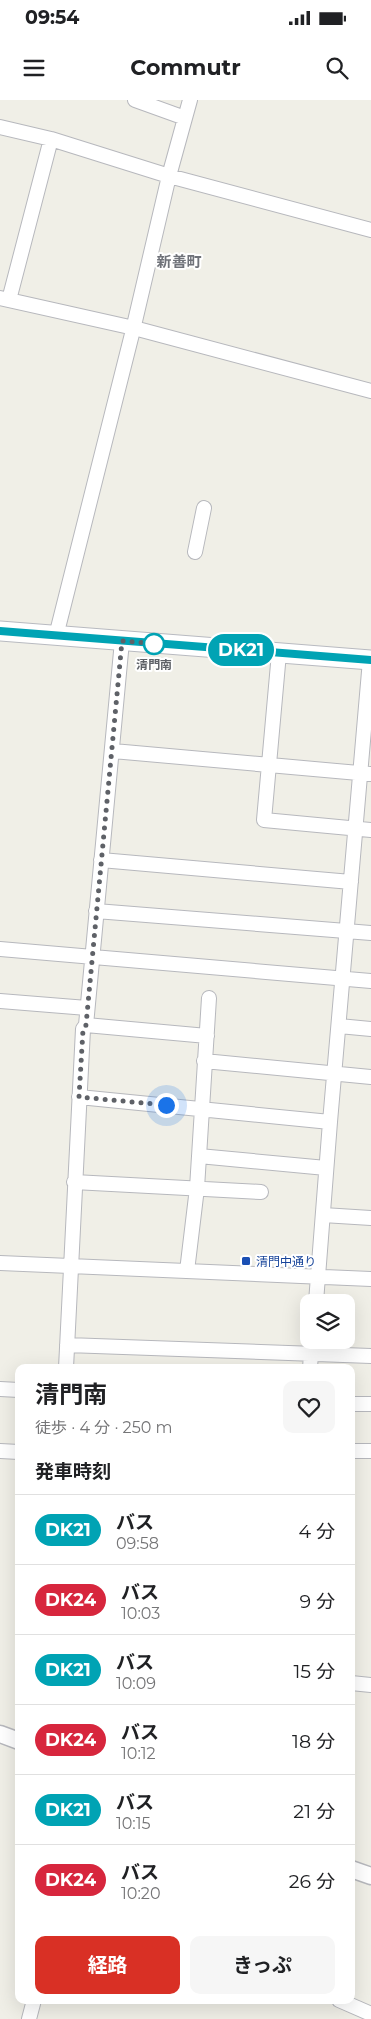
<!DOCTYPE html>
<html lang="ja">
<head>
<meta charset="utf-8">
<style>
	:root { --surface:#fff; --page:#f6f6f6; --text:#202124; --muted:#757577; --line:#e0e0e0; --accent:#d93025 }
	body { margin:0; font-family:Montserrat,"Noto Sans JP",sans-serif; background:var(--page); color:var(--text); height:100vh; display:flex; flex-direction:column; font-size:19px; white-space:nowrap }
	* { box-sizing:border-box; margin:0 }
	p { font-size:16px; color:var(--muted) }
	.icon { flex:none; width:28px; height:28px; fill:none; stroke:currentColor; stroke-width:2; stroke-linecap:round; stroke-linejoin:round }
	.map { position:relative; flex:1; overflow:hidden }
	.drawer { position:absolute; left:15px; top:1264px; width:340px; height:640px; display:flex; flex-direction:column; background:var(--surface); border-radius:10px; box-shadow:0 5px 20px #0002 }
	.drawer>* { flex:none }
	.badge { padding:0 10px; border-radius:16px; font-size:18px; line-height:32px }
	.controls { position:absolute; left:300px; top:1194px; display:grid; gap:10px }
	.controls a { display:grid; place-items:center; width:55px; height:55px; border-radius:10px; background:var(--surface); box-shadow:0 5px 20px #0002; font-size:25px }
	.you { position:absolute; width:25px; height:25px; margin:-12px; border:4px solid #fff; border-radius:50%; background:#1a73e8; box-shadow:0 0 0 8px #1a73e833 }
	.map>.badge { position:absolute; translate:-50% -50%; box-shadow:0 0 0 2px #fff }
	h2 { padding:0 20px; font-size:19px; line-height:45px }
	.round { display:grid; place-items:center; flex:none; width:52px; height:52px; border-radius:10px; background:var(--page) }
	.head { display:flex; align-items:center; justify-content:space-between; height:85px; padding:0 20px }
	h1 { font-size:24px; font-weight:700; line-height:38px }
	.cta { display:flex; gap:10px; margin-top:auto; padding:10px 20px }
	.cta a { flex:1; height:58px; border-radius:10px; background:var(--accent); color:#fff; font-size:20px; font-weight:700; line-height:58px; text-align:center }
	.cta a+a { background:var(--page); color:var(--text) }
	ul { padding:0; list-style:none }
	li { display:flex; align-items:center; gap:15px; height:70px; padding:0 20px; border-top:1px solid var(--line) }
	li div { flex:1 }
	li b { display:block; font-size:19px }
	li em { font-style:normal }
	li .badge { min-width:55px; font-weight:700; text-align:center }
	.status { display:flex; justify-content:space-between; align-items:center; height:35px; padding:0 25px; background:var(--surface); direction:ltr }
	.status svg { height:14px; fill:currentColor }
	header { display:flex; justify-content:space-between; align-items:center; height:65px; padding:0 20px; background:var(--surface); font-size:22px; font-weight:700 }
	.map>svg:first-child { display:block }
	.lines { fill:none; stroke-linecap:round; stroke-linejoin:round }
	.minor-casing { stroke:#b7b8bd; stroke-width:16 }
	.tertiary-casing { stroke:#b7b8bd; stroke-width:19 }
	.secondary-casing { stroke:#b8bac0; stroke-width:21 }
	.minor { stroke:#fff; stroke-width:14 }
	.tertiary { stroke:#fff; stroke-width:16 }
	.secondary { stroke:#fff; stroke-width:19 }
	.line-casing { stroke:#fff; stroke-width:11 }
	.line { stroke:#00a3b4; stroke-width:8 }
	.walk { stroke:#5e6167; stroke-width:5; stroke-dasharray:0 9 }
	.stop-dot { fill:#fff; stroke:#00a3b4; stroke-width:2.5 }
	.transit-dot { fill:#1a4fb4; stroke:#fff; stroke-width:2 }
	.labels { text-anchor:middle; dominant-baseline:central; stroke-width:4; stroke-linejoin:round; paint-order:stroke }
	.stop-label { font-size:12px; font-weight:bold; fill:#5e6167; stroke:#fff }
	.transit-label { font-size:12px; fill:#164399; stroke:#fff; text-anchor:start }
	.quarter-label { font-size:15px; font-weight:bold; fill:#6f7279; stroke:#fff }
</style>
</head>
<body>
<div class="status"><b>09:54</b><svg viewBox="0 0 49 12"><path d="M0 12V9h3v3zM5 12V6h3v6zM10 12V3h3v9zM15 12V0h3v12zM26 1h20v11H26zM47 4h2v5h-2z"/></svg></div>
<header><svg class="icon" aria-label="menu" viewBox="0 0 24 24"><path d="M4 6h16M4 12h16M4 18h16"/></svg>Commutr<svg class="icon" aria-label="search" viewBox="0 0 24 24"><circle cx="10" cy="10" r="6"/><path d="M15 15l6 6"/></svg></header>
<div class="map">
<svg width="371" height="1919" viewBox="0 0 371 1919">
	<rect width="100%" height="100%" fill="#f0efe7"/>
	<g class="lines">
		<defs>
			<path id="minor" d="M135 0 185 18
				M0 27 51 39 169 76 371 130
				M0 198 134 228 371 291
				M9 200 51 39
				M195 452 204 408
				M56 536 132 234 169 76 190 0
				M279 553 264 720 371 730
				M113 651 370 674
				M101 760 351 782
				M96 811 371 833
				M0 849 371 881
				M0 901 87 908
				M86 925 207 936
				M339 926 371 929
				M204 961 371 977
				M79 997 330 1022
				M199 1056 326 1068
				M74 1082 261 1092
				M323 1115 371 1118
				M0 1163 371 1179
				M187 1171 197 1088 209 898
				M316 1202 330 1022 370 560
				M67 1245 371 1256
				M66 1268 83 929 86 925 122 541
				M310 1268 312 1240
				M0 1289 19 1290
				M351 1304H371
				M0 1351 19 1352
				M351 1351H371
				M351 1583 371 1585
				M339 1900 371 1914
				M29 1919 34 1900"/>
			<path id="tertiary" d="M0 1634 19 1641
				M351 1769 371 1776"/>
			<path id="secondary" d="M0 531 371 560"/>
		</defs>
		<use href="#minor" class="minor-casing"/>
		<use href="#tertiary" class="tertiary-casing"/>
		<use href="#secondary" class="secondary-casing"/>
		<use href="#minor" class="minor"/>
		<use href="#tertiary" class="tertiary"/>
		<use href="#secondary" class="secondary"/>
	</g>
	<g class="lines">
		<defs>
			<path id="line" d="M0 531 371 560"/>
		</defs>
		<use href="#line" class="line-casing"/>
		<use href="#line" class="line"/>
		<path class="walk" d="M154 544H161L122 541 86 925 83 930 79 997 166 1005"/>
	</g>
	<circle class="stop-dot" cx="154" cy="544" r="10"/>
	<rect class="transit-dot" x="241" y="1156" width="10" height="10" rx="2.5"/>
	<g class="labels">
		<g class="stop-label">
			<text x="154" y="564">清門南</text>
		</g>
		<g class="transit-label">
			<text x="256" y="1161">清門中通り</text>
		</g>
		<g class="quarter-label">
			<text x="179" y="161">新善町</text>
		</g>
	</g>
</svg>
<div class="controls">
<a><svg class="icon" aria-label="layers" viewBox="0 0 24 24"><path d="M12 4l9 5-9 5-9-5zM3 14l9 5 9-5"/></svg></a>
</div>
<div class="you" style="left:166px;top:1005px"></div>
<b class="badge" style="left:241px;top:550px;background:#00a3b4;color:#fff">DK21</b>
<section class="drawer">
<div class="head"><div><h1>清門南</h1><p>徒歩 · 4 分 · 250 m</p></div><a class="round"><svg class="icon" aria-label="heart" viewBox="0 0 24 24"><path d="M12 20l-8-8c-3-5 5-10 8-4 3-6 11-1 8 4z"/></svg></a></div>
<h2>発車時刻</h2>
<ul>
<li><span class="badge" style="background:#00a3b4;color:#fff">DK21</span><div><b>バス</b><p>09:58</p></div><em>4 分</em></li>
<li><span class="badge" style="background:#d7263d;color:#fff">DK24</span><div><b>バス</b><p>10:03</p></div><em>9 分</em></li>
<li><span class="badge" style="background:#00a3b4;color:#fff">DK21</span><div><b>バス</b><p>10:09</p></div><em>15 分</em></li>
<li><span class="badge" style="background:#d7263d;color:#fff">DK24</span><div><b>バス</b><p>10:12</p></div><em>18 分</em></li>
<li><span class="badge" style="background:#00a3b4;color:#fff">DK21</span><div><b>バス</b><p>10:15</p></div><em>21 分</em></li>
<li><span class="badge" style="background:#d7263d;color:#fff">DK24</span><div><b>バス</b><p>10:20</p></div><em>26 分</em></li>
</ul>
<div class="cta"><a>経路</a><a>きっぷ</a></div>
</section>
</div>
</body>
</html>
